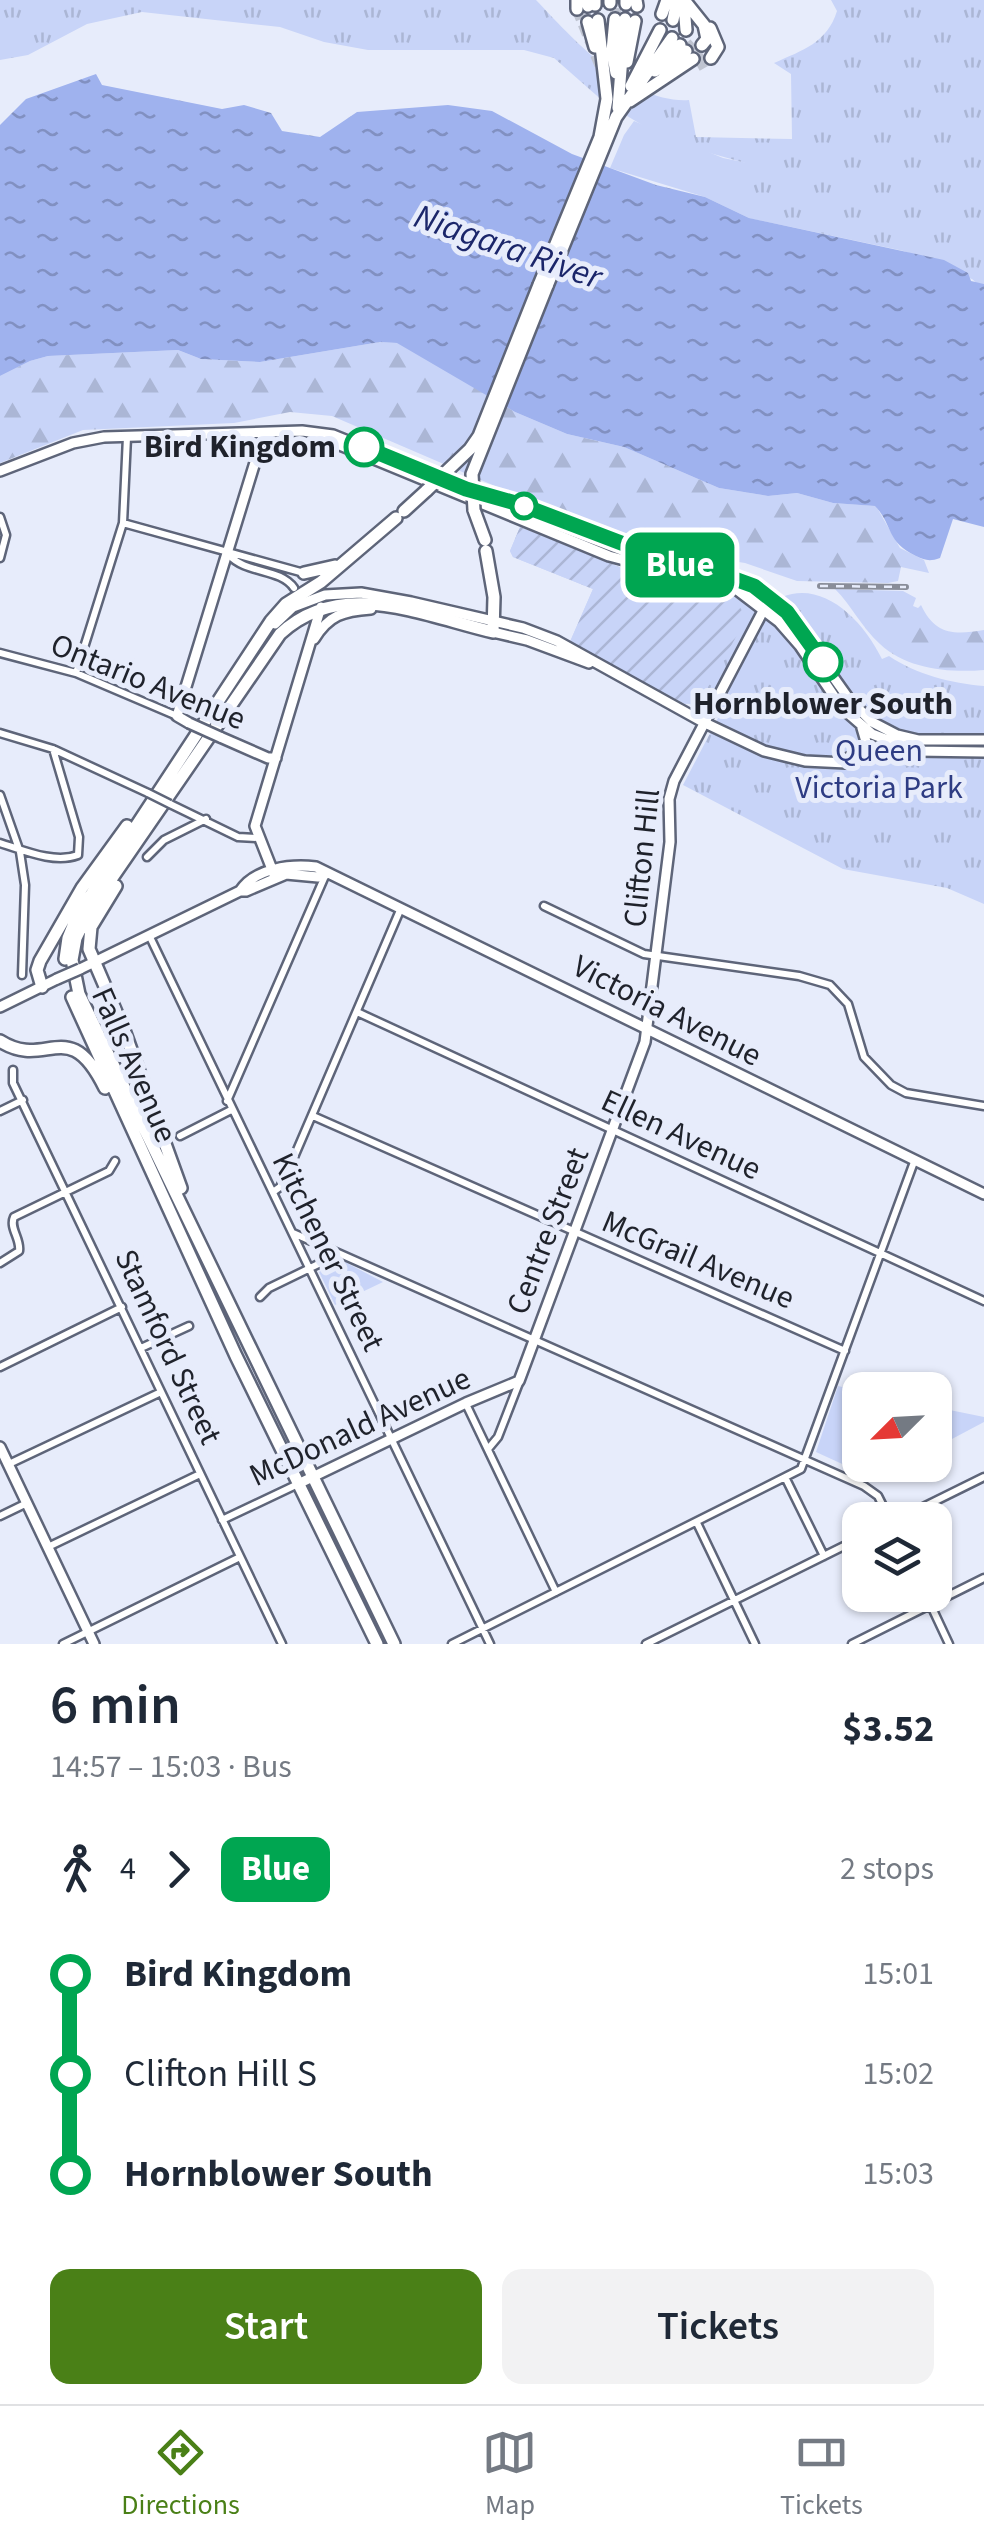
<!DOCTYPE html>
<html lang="en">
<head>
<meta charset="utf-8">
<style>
	:root { --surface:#fff; --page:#f2f2f3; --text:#1f2937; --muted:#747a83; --line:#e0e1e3; --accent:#4a8017 }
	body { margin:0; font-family:"Source Sans 3",sans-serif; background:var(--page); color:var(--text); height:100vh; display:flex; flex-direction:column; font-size:38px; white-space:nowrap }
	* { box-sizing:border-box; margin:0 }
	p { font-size:32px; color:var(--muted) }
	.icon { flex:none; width:55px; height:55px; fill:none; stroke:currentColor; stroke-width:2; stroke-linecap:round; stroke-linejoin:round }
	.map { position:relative; height:1644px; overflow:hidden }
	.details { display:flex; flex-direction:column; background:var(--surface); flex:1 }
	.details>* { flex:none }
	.badge { padding:0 20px; border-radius:15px; font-size:35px; line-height:65px }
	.needle { width:65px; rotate:246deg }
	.tools { position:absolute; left:842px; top:1372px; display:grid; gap:20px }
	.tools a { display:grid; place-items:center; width:110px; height:110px; border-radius:20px; background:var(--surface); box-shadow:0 2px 8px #0004; font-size:50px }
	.map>.badge { position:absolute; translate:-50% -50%; box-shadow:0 0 0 5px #fff }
	.legs { display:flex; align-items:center; gap:15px; height:110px; padding:0 50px; font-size:32px }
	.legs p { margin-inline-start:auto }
	.summary { display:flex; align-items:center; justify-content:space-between; height:170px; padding:0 50px }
	h1 { font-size:55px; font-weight:600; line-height:75px }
	.button { display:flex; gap:20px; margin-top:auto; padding:20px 50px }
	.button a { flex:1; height:115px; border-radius:20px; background:var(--accent); color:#fff; font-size:40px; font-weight:600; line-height:115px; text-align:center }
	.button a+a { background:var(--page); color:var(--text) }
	ul { padding:0 50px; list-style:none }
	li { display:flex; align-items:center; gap:35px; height:100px; font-size:38px }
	li i { display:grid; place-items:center; width:15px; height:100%; margin:0 12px; background:currentColor }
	li i::after { content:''; width:25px; height:25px; margin:-12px; border:8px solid; border-radius:50%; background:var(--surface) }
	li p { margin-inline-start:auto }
	li:first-child i { background:linear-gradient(#0000 50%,currentColor 0) }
	li:last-child i { background:linear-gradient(currentColor 50%,#0000 0) }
	.dock { display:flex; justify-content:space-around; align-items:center; height:140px; border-top:2px solid var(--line); background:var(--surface); font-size:28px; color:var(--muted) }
	.dock a { display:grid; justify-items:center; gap:5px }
	.dock .selected { color:var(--accent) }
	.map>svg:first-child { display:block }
	.grass { fill:#c8d4f8 }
	.forest { fill:url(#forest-firs) }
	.park { fill:url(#park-tufts) }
	.garden { fill:url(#garden-furrows) }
	.water { fill:url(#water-ripples) }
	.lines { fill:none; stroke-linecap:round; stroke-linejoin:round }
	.highway-tunnel { stroke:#bfc4d1; stroke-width:11; stroke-dasharray:11 5.5; stroke-linecap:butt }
	.street-casing { stroke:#5e6579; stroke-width:11 }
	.secondary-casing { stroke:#5e6579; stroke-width:14 }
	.highway-casing { stroke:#5e6579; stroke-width:16 }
	.street { stroke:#fff; stroke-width:6 }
	.secondary { stroke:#fff; stroke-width:9 }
	.highway { stroke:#fff; stroke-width:11 }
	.rail-casing { stroke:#898d99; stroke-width:6 }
	.rail { stroke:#e7ecfb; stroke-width:2.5; stroke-dasharray:8; stroke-linecap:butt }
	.street-bridge-casing { stroke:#5e6579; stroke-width:11; stroke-linecap:butt }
	.secondary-bridge-casing { stroke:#5e6579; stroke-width:14; stroke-linecap:butt }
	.highway-bridge-casing { stroke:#5e6579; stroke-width:16; stroke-linecap:butt }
	.street-bridge { stroke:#fff; stroke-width:6 }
	.secondary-bridge { stroke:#fff; stroke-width:9 }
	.highway-bridge { stroke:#fff; stroke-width:11 }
	.line-1-casing { stroke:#fff; stroke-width:22 }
	.line-1 { stroke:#00a651; stroke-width:15 }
	.stop-1-dot { fill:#fff; stroke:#00a651; stroke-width:5 }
	.labels { text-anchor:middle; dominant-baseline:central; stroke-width:10; stroke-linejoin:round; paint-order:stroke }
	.stop-label { font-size:32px; font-weight:bold; fill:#1f222b; stroke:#e7ecfb; text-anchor:end }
	.street-label { font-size:32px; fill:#1f222b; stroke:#e7ecfb }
	.park-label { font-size:32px; fill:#2e3c83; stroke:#e7ecfb }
	.water-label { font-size:35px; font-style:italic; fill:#1b266a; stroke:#e7ecfb }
</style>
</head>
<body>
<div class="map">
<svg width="984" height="1644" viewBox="0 0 984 1644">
	<defs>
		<pattern id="forest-firs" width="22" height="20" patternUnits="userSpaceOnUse" patternTransform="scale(2.5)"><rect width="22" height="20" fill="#c8d4f8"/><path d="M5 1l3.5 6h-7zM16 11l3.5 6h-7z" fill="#abb6d5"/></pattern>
		<pattern id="park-tufts" width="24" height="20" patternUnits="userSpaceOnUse" patternTransform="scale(2.5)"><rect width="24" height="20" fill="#c8d4f8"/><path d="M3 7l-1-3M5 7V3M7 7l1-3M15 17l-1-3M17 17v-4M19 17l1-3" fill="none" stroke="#abb6d5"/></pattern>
		<pattern id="garden-furrows" width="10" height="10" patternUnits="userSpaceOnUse" patternTransform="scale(2.5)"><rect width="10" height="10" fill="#c8d4f8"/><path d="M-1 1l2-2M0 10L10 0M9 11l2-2" fill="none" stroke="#abb6d5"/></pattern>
		<pattern id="water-ripples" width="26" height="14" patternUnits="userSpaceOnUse" patternTransform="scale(2.5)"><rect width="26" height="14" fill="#9fb2ee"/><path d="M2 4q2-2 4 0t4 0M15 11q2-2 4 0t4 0" fill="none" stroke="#8190c1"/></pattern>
	</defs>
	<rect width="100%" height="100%" fill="#e7ecfb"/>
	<path class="grass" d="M634 121 723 158 837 181 984 284 892 246 749 218 705 197 610 168 624 135Z
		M838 1386 860 1391V1465H902L875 1479 816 1452Z
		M935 1407 984 1417V1422L935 1448Z"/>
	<path class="forest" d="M380 342 398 343 408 347 515 412 567 434 624 447 719 488 768 496 797 493 833 503 876 506 900 548 924 560 929 573 901 567 898 581 888 583 797 581 745 563 667 551 518 496 332 416 290 412 234 423 83 430 0 463V376L30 361 48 356 178 350 201 359 260 362Z
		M835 589 903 591 916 598 913 606 918 608 921 605C935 635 954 635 984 630V670C949 673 906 669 880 644 862 628 852 606 835 589Z"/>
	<path class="park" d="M0 0H536C573 39 631 104 689 100L696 137 792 139 791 74 774 63C803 50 827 43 837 11L831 0H984V284L976 283 965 271 932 257 749 218 756 166 699 150 652 131 604 102 554 58 524 50H368L324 42 280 27 142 12 87 24 28 55 0 60Z
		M520 527 629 571 730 594 759 613C806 566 858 610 882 659L889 656C917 675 951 683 984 686V904L947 888 843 869 683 785 718 718 569 644 593 589 513 557 510 551Z
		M343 1261 383 1282 335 1305 319 1272Z"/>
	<path class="garden" d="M520 527 629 571 735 597 746 619 699 703 685 704 569 644 593 589 513 557 510 551Z"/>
	<path class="water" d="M96 74 102 85 222 109 244 105 271 113 282 131 320 137 357 112 448 105 492 111 572 154 656 185 705 197 749 218 944 260 968 273 971 281 984 284V527L953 519 940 558C929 562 925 560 916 556 885 541 894 526 875 506L833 503 797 493 768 496 719 488 624 447 567 434 515 412 397 343 380 342 260 362 201 359 178 350 48 356 30 361 0 376V125L26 99Z"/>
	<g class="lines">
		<path class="highway-tunnel" d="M577 9 601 68
			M615 19 616 3
			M686 51 698 40
			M693 59 705 50
			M697 66 711 58"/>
		<defs>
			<path id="street" d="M0 517 6 535 0 558
				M123 523 304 573
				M229 555C246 574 280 568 294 588
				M0 653 76 673 177 716
				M76 673 123 523 127 437
				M0 733 53 749 148 793
				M0 795 20 852 25 885 22 975
				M170 804 238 837 258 838
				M0 843C23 850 54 864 78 855L79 837 53 749
				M147 857 164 840 206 819
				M544 906 644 954 799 976 830 985 848 1004 864 1057 891 1085 906 1093 984 1106
				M149 935 490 1644
				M357 1012 984 1301
				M13 1070V1083L282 1644
				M227 1101 325 876
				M0 1111 23 1100
				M313 1116 845 1351
				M180 1136 231 1110
				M273 1192 280 1187 288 1171 401 908
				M293 1233 864 1486 878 1496 890 1520
				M0 1263 19 1251C21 1239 9 1228 14 1217L109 1171 115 1161
				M260 1297 269 1288 339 1254
				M141 1348 189 1326
				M0 1367 122 1307
				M466 1404 556 1592
				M488 1449 498 1437 519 1383
				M9 1464 161 1392
				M786 1479 824 1556
				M0 1516 27 1503
				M222 1520 298 1484
				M897 1520 984 1477
				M697 1523 755 1644
				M48 1547 200 1474
				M926 1595 949 1644
				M63 1644 240 1557
				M452 1644 801 1469 914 1162
				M646 1644 860 1538
				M852 1644 984 1578"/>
			<path id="secondary" d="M318 436 609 556 737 590 779 622 800 646 842 708 872 734 916 751 984 752
				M0 471 73 443 104 437 302 431 333 435 466 489 519 504 671 562 721 574 753 586 787 612 849 699 872 722 897 735 918 740H984
				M275 624 293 607 325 595 361 593 411 602 523 628 557 641 703 722 764 751 805 761 846 763 887 749H897
				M493 632 527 640 589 663
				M314 639C329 615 343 611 371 609
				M189 723 177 716 264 433
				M220 737 268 758H276
				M846 759 860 753 867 745 862 728
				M275 877 255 826 321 607
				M240 891C255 868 291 864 316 867L984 1194
				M80 969 240 891H246L286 874 318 877 326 874
				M0 1007 57 979
				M0 1447 94 1644
				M298 1484 466 1403 519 1381 645 1042 670 842 669 799 674 781 764 609 773 599"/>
			<path id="highway" d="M577 0V9
				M586 0 588 6
				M595 0V5
				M626 0V4
				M636 0 637 6
				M684 0 704 25 707 39 702 45
				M610 3V0
				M684 5 686 30
				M662 14 667 0
				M615 19 612 51 616 73
				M673 20 677 0
				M588 22 595 47
				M710 28 718 47 711 58
				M627 62 635 21
				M655 71 680 45
				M664 72 686 51
				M631 86 660 30
				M630 101 693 59
				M618 108 625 19
				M539 285 600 137 607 99 598 20
				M547 286 616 117 672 38
				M474 510 485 540
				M404 511 427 490
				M304 573 335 566
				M116 886 91 927 89 949 125 1033 181 1188
				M65 959 68 938 77 916 271 621 286 604 321 582 396 518
				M42 987 37 970 40 961 82 888 127 826
				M72 997 236 1356 377 1644
				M0 1041C47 1071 68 1013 105 1088
				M394 1644 79 994 72 960 76 938 88 913 280 634C341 577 421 615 493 632L494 597 486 551"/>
		</defs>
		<use href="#street" class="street-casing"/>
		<use href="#secondary" class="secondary-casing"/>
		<use href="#highway" class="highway-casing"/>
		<use href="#street" class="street"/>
		<use href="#secondary" class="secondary"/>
		<use href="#highway" class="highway"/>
		<defs>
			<path id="rail" d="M820 586 906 587"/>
		</defs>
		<use href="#rail" class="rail-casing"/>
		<use href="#rail" class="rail"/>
		<defs>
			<path id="street-bridge" d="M148 793 170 804"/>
			<path id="secondary-bridge" d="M189 723 220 737
				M57 979 80 969"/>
			<path id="highway-bridge" d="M427 490 470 449 479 436 539 285
				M474 510 472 474 547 286"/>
		</defs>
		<use href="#street-bridge" class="street-bridge-casing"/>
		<use href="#secondary-bridge" class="secondary-bridge-casing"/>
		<use href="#highway-bridge" class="highway-bridge-casing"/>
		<use href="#street-bridge" class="street-bridge"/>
		<use href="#secondary-bridge" class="secondary-bridge"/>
		<use href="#highway-bridge" class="highway-bridge"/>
	</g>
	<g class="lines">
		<defs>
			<path id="line-1" d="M364 447 466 489 519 504 671 562 721 574 754 586 787 612 823 662"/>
		</defs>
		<use href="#line-1" class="line-1-casing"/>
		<use href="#line-1" class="line-1"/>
	</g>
	<g class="stop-1-dot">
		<circle cx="364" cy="447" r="18"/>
		<circle cx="524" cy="506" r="12"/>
		<circle cx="823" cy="662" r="18"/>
	</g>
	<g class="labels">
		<g class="stop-label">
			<text x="336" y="447">Bird Kingdom</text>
			<text x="823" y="704" text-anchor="middle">Hornblower South</text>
		</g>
		<g class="street-label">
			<text transform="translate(148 682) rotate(22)">Ontario Avenue</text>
			<text transform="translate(642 858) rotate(-84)">Clifton Hill</text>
			<text transform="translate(667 1011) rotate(27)">Victoria Avenue</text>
			<text transform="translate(134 1065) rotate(66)">Falls Avenue</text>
			<text transform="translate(681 1135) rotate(25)">Ellen Avenue</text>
			<text transform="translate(548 1231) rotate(-69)">Centre Street</text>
			<text transform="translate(328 1252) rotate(64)">Kitchener Street</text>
			<text transform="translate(698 1260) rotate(23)">McGrail Avenue</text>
			<text transform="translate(168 1347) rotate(65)">Stamford Street</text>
			<text transform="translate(360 1427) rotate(-25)">McDonald Avenue</text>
		</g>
		<g class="park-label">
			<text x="879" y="751">Queen<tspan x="879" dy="37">Victoria Park</tspan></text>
		</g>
		<g class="water-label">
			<text transform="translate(508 247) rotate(19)">Niagara River</text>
		</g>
	</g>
</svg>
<div class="tools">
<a><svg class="needle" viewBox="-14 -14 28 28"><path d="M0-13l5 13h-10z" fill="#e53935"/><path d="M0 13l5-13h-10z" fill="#747a83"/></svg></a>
<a><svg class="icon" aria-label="layers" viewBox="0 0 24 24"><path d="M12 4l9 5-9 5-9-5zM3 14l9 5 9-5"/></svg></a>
</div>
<b class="badge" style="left:680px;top:565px;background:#00a651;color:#fff">Blue</b>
</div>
<section class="details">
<div class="summary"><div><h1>6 min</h1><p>14:57 – 15:03 · Bus</p></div><b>$3.52</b></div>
<div class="legs"><svg class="icon" aria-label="walk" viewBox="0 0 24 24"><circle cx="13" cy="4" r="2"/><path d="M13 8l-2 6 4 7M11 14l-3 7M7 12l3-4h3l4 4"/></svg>4<svg class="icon" aria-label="forward" viewBox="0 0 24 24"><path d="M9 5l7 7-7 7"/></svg><b class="badge" style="background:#00a651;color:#fff">Blue</b><p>2 stops</p></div>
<ul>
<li><i style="color:#00a651"></i><b>Bird Kingdom</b><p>15:01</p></li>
<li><i style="color:#00a651"></i><span>Clifton Hill S</span><p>15:02</p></li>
<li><i style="color:#00a651"></i><b>Hornblower South</b><p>15:03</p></li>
</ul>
<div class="button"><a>Start</a><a>Tickets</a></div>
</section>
<nav class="dock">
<a class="selected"><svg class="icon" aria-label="directions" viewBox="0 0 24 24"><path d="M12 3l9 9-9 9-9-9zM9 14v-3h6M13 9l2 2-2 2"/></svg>Directions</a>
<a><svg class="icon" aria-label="map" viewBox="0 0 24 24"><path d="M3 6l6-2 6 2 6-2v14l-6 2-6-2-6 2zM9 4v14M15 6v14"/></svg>Map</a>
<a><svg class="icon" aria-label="tickets" viewBox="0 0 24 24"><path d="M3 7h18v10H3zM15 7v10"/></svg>Tickets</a>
</nav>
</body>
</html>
